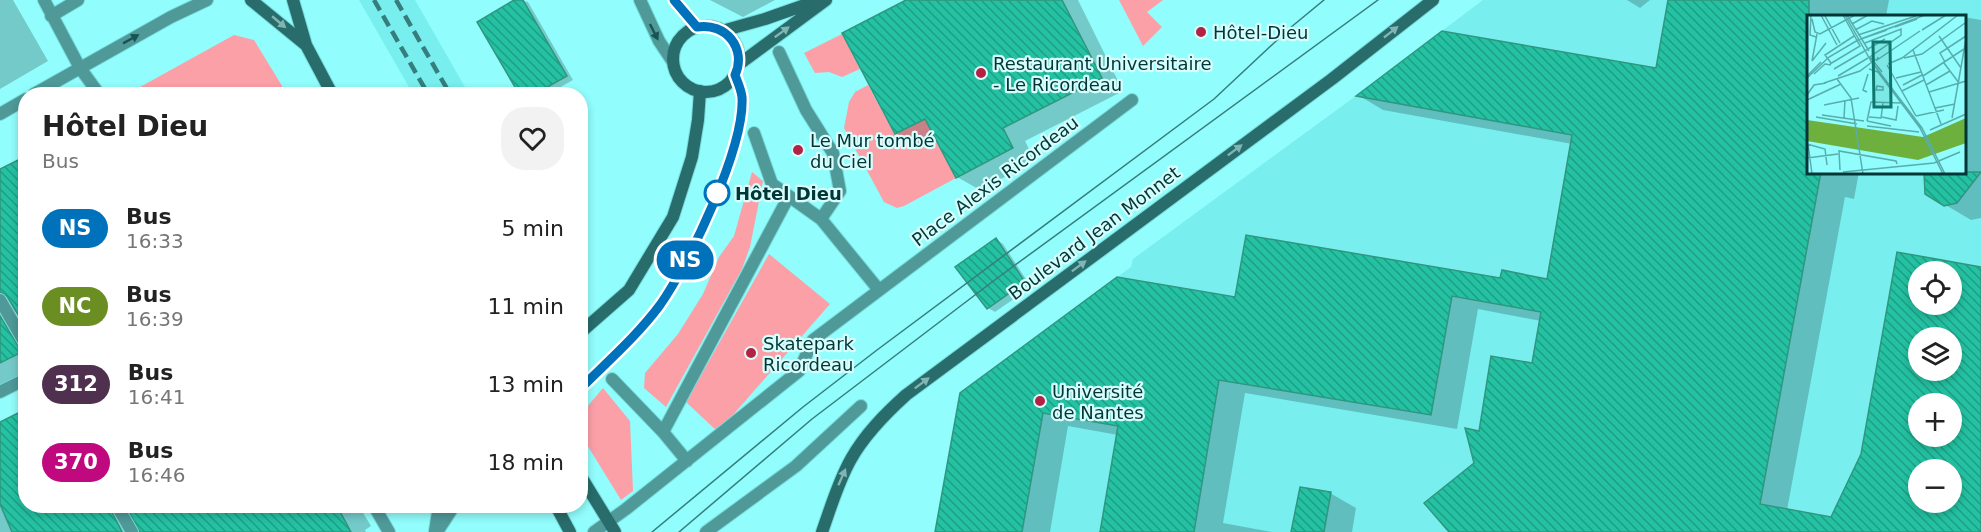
<!DOCTYPE html>
<html lang="fr">
<head>
<meta charset="utf-8">
<style>
	:root { --surface:#fff; --page:#f2f2f2; --text:#222; --muted:#767676 }
	body { margin:0; font-family:"DejaVu Sans",sans-serif; background:var(--page); color:var(--text); height:100vh; display:flex; flex-direction:column; font-size:22px; white-space:nowrap }
	* { box-sizing:border-box; margin:0 }
	p { font-size:20px; color:var(--muted) }
	.icon { flex:none; width:33px; height:33px; fill:none; stroke:currentColor; stroke-width:2; stroke-linecap:round; stroke-linejoin:round }
	.map { position:relative; flex:1; overflow:hidden }
	.sheet { position:absolute; left:18px; top:87px; width:570px; height:426px; display:flex; flex-direction:column; background:var(--surface); border-radius:24px; box-shadow:0 3px 9px #0003 }
	.sheet>* { flex:none }
	.badge { padding:0 12px; border-radius:20px; font-size:21px; line-height:39px }
	.tools { position:absolute; left:1908px; top:261px; display:grid; gap:12px }
	.tools a { display:grid; place-items:center; width:54px; height:54px; border-radius:50%; background:var(--surface); box-shadow:0 3px 9px #0003; font-size:30px }
	.map>.badge { position:absolute; translate:-50% -50%; box-shadow:0 0 0 3px #fff }
	.round { display:grid; place-items:center; flex:none; width:63px; height:63px; border-radius:24px; background:var(--page) }
	.overview { display:flex; align-items:center; justify-content:space-between; height:102px; padding:0 24px }
	h1 { font-size:28px; font-weight:600; line-height:45px }
	ul { padding:0; list-style:none }
	li { display:flex; align-items:center; gap:18px; height:78px; padding:0 24px }
	li div { flex:1 }
	li b { display:block; font-size:22px }
	li em { font-style:normal }
	li .badge { min-width:66px; font-weight:700; text-align:center }
	.map>svg:first-child { display:block }
	.built { fill:#78efee; fill-rule:evenodd }
	.green { fill:#fca0a8 }
	.shadow { fill:#0003; fill-rule:evenodd }
	.building { fill:url(#building-back-hatch); stroke:#30967f; stroke-width:1.5; fill-rule:evenodd }
	.lines { fill:none; stroke-linecap:round; stroke-linejoin:round }
	.pedestrian-casing { stroke:#77d9d8; stroke-width:14 }
	.minor-casing { stroke:#77d9d8; stroke-width:14 }
	.secondary-casing { stroke:#77d9d8; stroke-width:14 }
	.pedestrian { stroke:#4f9999; stroke-width:12 }
	.minor { stroke:#4f9999; stroke-width:12 }
	.secondary { stroke:#286c6b; stroke-width:12 }
	.tram { stroke:#357e7d; stroke-width:1.5 }
	.rail { stroke:#357e7d; stroke-width:4.5; stroke-dasharray:12 6; stroke-linecap:butt }
	.oneway { fill:#80b5b4 }
	.oneway2 { fill:#195454 }
	.line-casing { stroke:#fff; stroke-width:14 }
	.line { stroke:#0072bc; stroke-width:9 }
	.poi-dot { fill:#b42243; stroke:#d7fefd; stroke-width:2 }
	.stop-dot { fill:#fff; stroke:#0072bc; stroke-width:3 }
	.labels { text-anchor:middle; dominant-baseline:central; stroke-width:4.5; stroke-linejoin:round; paint-order:stroke }
	.poi-label { font-size:18px; fill:#023636; stroke:#d7fefd; text-anchor:start }
	.street-label { font-size:18px; fill:#023636; stroke:#d7fefd }
	.stop-label { font-size:18px; font-weight:bold; fill:#023636; stroke:#d7fefd; text-anchor:start }
	.inset-road { fill:none; stroke:#58adad; stroke-width:1.5 }
	.view { fill:#0f766e; fill-opacity:0.15; stroke:#0f766e; stroke-width:3 }
	.inset-edge { fill:none; stroke:#023636; stroke-width:3 }
</style>
</head>
<body>
<div class="map">
<svg width="1981" height="532" viewBox="0 0 1981 532">
	<defs>
		<pattern id="building-back-hatch" width="6" height="6" patternUnits="userSpaceOnUse" patternTransform="scale(1.5)"><rect width="6" height="6" fill="#24c2a2"/><path d="M-1 5l2 2M0 0l6 6M5-1l2 2" fill="none" stroke="#1d9e85"/></pattern>
	</defs>
	<rect width="100%" height="100%" fill="#91fdfc"/>
	<path class="built" d="M359 0H415L469 94H413Z
		M1483 0H1981V532H935L960 393 1131 267 1133 259 1349 101ZM1808 16H1964V172H1808ZM1918 272H1952V304H1918ZM1918 338H1952V370H1918ZM1918 404H1952V436H1918ZM1918 470H1952V502H1918Z"/>
	<path class="green" d="M1119 0H1163L1147 12 1162 27 1143 46Z
		M842 34 860 69 842 77 829 72 815 73 804 53Z
		M234 35 254 40 287 94H134L131 92Z
		M868 85 895 135 935 114 944 129 933 136 956 178 904 206 897 208 884 202 844 128 849 102 855 92Z
		M752 172 763 181 750 247 742 269 666 407 644 388 645 373 678 334 703 294 719 257 734 236Z
		M769 254 830 304 718 432 686 402Z
		M603 388 630 421 633 491 621 500 581 435V414Z"/>
	<path class="shadow" d="M0 0H13L48 61 0 89Z
		M517 0 528 2 573 80 548 94H520L479 22Z
		M710 0H775L743 17Z
		M909 0H1078L1123 91 1025 141 1035 161 980 190 957 177 936 137 918 146 896 133Z
		M1627 0H1650L1640 8Z
		M1670 0H1889L1886 16H1808V172H1859L1854 199 1845 197 1787 510 1832 519 1862 454 1898 254 1981 269V532H1451L1476 464 1480 432 1533 365 1541 321 1478 309 1457 429 1245 393 1223 523 1272 532H1101L1118 435 1068 426 1050 532H936L961 394 1237 299 1501 280 1548 281 1572 144 1383 110 1358 95 1657 70ZM1918 272H1952V304H1918ZM1918 338H1952V370H1918ZM1918 404H1952V436H1918ZM1918 470H1952V502H1918Z
		M1964 17 1981 20V218L1971 220 1944 204 1964 172Z
		M0 171 16 319 26 335V375L0 387Z
		M996 239 1003 244 1031 287 995 312 988 308 957 267Z
		M0 424 26 506H359L371 526 365 530 366 532H142L134 517 132 521 138 532H0Z
		M1330 493 1356 508 1352 532H1292Z"/>
	<path class="building" d="M514 0H523L567 76 535 94H519L477 22Z
		M906 0H1062L1102 78 1003 128 1013 148 956 178 925 119 895 134 842 33Z
		M1668 0H1809V172H1821L1760 504 1831 517 1861 454 1897 252 1981 267V532H1449L1424 503 1474 463 1465 428 1479 431 1491 356 1532 363 1541 312 1452 296 1431 415 1219 380 1194 532H1100L1118 426 1043 413 1022 532H935L960 393 1117 277 1235 297 1246 235 1500 278 1502 270 1547 279 1572 135 1356 96 1442 31 1656 68ZM1918 272H1952V304H1918ZM1918 338H1952V370H1918ZM1918 404H1952V436H1918ZM1918 470H1952V502H1918Z
		M26 156V328L7 296 0 292V169Z
		M1924 172H1981L1957 203 1944 206 1925 194Z
		M996 238 1025 282 987 309 955 267Z
		M0 316 22 352 0 363Z
		M26 409V506H109L122 532H12L0 504V422Z
		M1300 487 1331 492 1324 532H1291Z
		M126 506H337L351 532H140Z"/>
	<g class="lines">
		<defs>
			<path id="pedestrian" d="M44 0 80 68 99 94
				M51 16 78 0
				M779 52 806 110 833 153 840 191 821 219
				M34 94 171 17 207 0
				M0 114 26 99
				M754 133 772 184 821 219 879 290
				M0 300 26 345
				M612 379 663 432 687 461
				M0 392 26 379
				M663 432 789 196
				M117 506 132 532
				M374 506 389 532
				M594 532 626 509 799 371 813 340 1132 100
				M706 532 796 466 861 406"/>
			<path id="minor" d="M640 0 659 41 673 62
				M674 0 697 27
				M435 531 439 506
				M437 532 454 506"/>
			<path id="secondary" d="M251 0 306 45
				M293 0 306 45 332 94
				M673 59a33 33 0 1 1 66 0a33 33 0 1 1-66 0Z
				M722 31 765 19 819 0
				M738 65 826 0
				M580 333 629 290 673 217 692 157 698 120 700 91
				M580 475 615 532
				M556 506 570 532
				M822 532C831 507 838 482 851 459 865 434 885 414 906 395L1332 79 1433 0"/>
		</defs>
		<use href="#pedestrian" class="pedestrian-casing"/>
		<use href="#minor" class="minor-casing"/>
		<use href="#secondary" class="secondary-casing"/>
		<use href="#pedestrian" class="pedestrian"/>
		<use href="#minor" class="minor"/>
		<use href="#secondary" class="secondary"/>
		<path class="tram" d="M652 532 803 407 877 350 1214 99 1290 28 1324 0
			M679 532 812 419 996 279 1378 0"/>
		<path class="rail" d="M374 0 428 94
			M396 0 450 94"/>
	</g>
	<defs><path id="oneway-solid" d="M-6-.8H1V-3.2L6.5 0L1 3.2V.8H-6Z" transform="scale(1.5)"/></defs>
	<g class="oneway">
		<use href="#oneway-solid" transform="translate(279 22) rotate(40)"/>
		<use href="#oneway-solid" transform="translate(782 32) rotate(-36)"/>
		<use href="#oneway-solid" transform="translate(1391 32) rotate(-38)"/>
		<use href="#oneway-solid" transform="translate(1235 150) rotate(-37)"/>
		<use href="#oneway-solid" transform="translate(1079 266) rotate(-37)"/>
		<use href="#oneway-solid" transform="translate(922 383) rotate(-37)"/>
		<use href="#oneway-solid" transform="translate(842 477) rotate(-66)"/>
	</g>
	<g class="oneway2">
		<use href="#oneway-solid" transform="translate(654 32) rotate(63)"/>
		<use href="#oneway-solid" transform="translate(131 39) rotate(-29)"/>
	</g>
	<g class="lines">
		<defs>
			<path id="line" d="M580 389C607 362 637 336 660 305 689 264 745 147 742 97 741 89 738 83 735 75 747 49 726 22 697 27L674 0"/>
		</defs>
		<use href="#line" class="line-casing"/>
		<use href="#line" class="line"/>
	</g>
	<g class="poi-dot">
		<circle cx="1201" cy="32" r="6"/>
		<circle cx="981" cy="73" r="6"/>
		<circle cx="798" cy="150" r="6"/>
		<circle cx="751" cy="353" r="6"/>
		<circle cx="1040" cy="401" r="6"/>
	</g>
	<circle class="stop-dot" cx="717" cy="193" r="12"/>
	<g class="labels">
		<g class="poi-label">
			<text x="1213" y="32">Hôtel-Dieu</text>
			<text x="993" y="63">Restaurant Universitaire<tspan x="993" dy="21">- Le Ricordeau</tspan></text>
			<text x="810" y="140">Le Mur tombé<tspan x="810" dy="21">du Ciel</tspan></text>
			<text x="763" y="343">Skatepark<tspan x="763" dy="21">Ricordeau</tspan></text>
			<text x="1052" y="391">Université<tspan x="1052" dy="21">de Nantes</tspan></text>
		</g>
		<g class="street-label">
			<text transform="translate(995 181) rotate(-37)">Place Alexis Ricordeau</text>
			<text transform="translate(1094 233) rotate(-37)">Boulevard Jean Monnet</text>
		</g>
		<g class="stop-label">
			<text x="735" y="193">Hôtel Dieu</text>
		</g>
	</g>
	<g transform="translate(1807 15)">
		<rect width="159" height="159" fill="#91fdfc"/>
		<path d="M159 103V128L111 145 0 126V105L116 122Z" fill="#6db03d"/>
		<path class="inset-road" d="M4 0 3 20 9 22M14 0 30 30M38 0 64 46 115 113 138 159M40 0 62 36M18 1 33 28M5 4 8 17 13 19 48 0M45 9 61 0M88 12 110 4M48 15 65 6 77 9M115 15 139 0M10 19 5 46 19 28M51 20 109 1M132 21 154 53M54 24 80 15M58 28 94 14V20L63 42 75 57M106 35 134 109M71 42 70 45 113 16M97 43 115 39 158 8M138 47 133 38 159 21M24 48 18 40 47 21M137 48 152 68M23 49 53 31 36 0M81 49 95 43 151 0M80 50 109 101M27 54 78 24M62 54 71 57 113 113 136 159M7 59 18 49 24 50M0 61 14 47M31 61 61 43M116 61 157 34M0 63 22 42 51 25 118 0M89 63 114 57M30 64 44 83 56 159M17 68 53 56 69 44M96 70 115 60M119 70 143 56M70 71 76 72V75H69ZM95 76 117 65M60 77 56 75 61 59M122 77 159 66M0 80 7 70 19 68M0 85 34 69M17 90 52 83M128 93 148 89M15 100 57 106M109 101 137 95M9 102 50 109M62 102 74 103 76 88M75 102 89 105 91 91M37 103 38 85M145 103 159 24M60 106 84 111M60 106 64 87 95 88M60 111 112 117M123 115 159 99M0 129 18 134 20 150M1 129 5 159M0 143 31 139M33 155 32 136 89 146 90 149M36 157 127 148 153 137"/>
		<path class="view" d="M66 27H83L84 92H67Z"/>
		<rect width="159" height="159" class="inset-edge"/>
	</g>
</svg>
<div class="tools">
<a><svg class="icon" aria-label="locate" viewBox="0 0 24 24"><circle cx="12" cy="12" r="6"/><path d="M12 2v4M12 18v4M2 12h4M18 12h4"/></svg></a>
<a><svg class="icon" aria-label="layers" viewBox="0 0 24 24"><path d="M12 4l9 5-9 5-9-5zM3 14l9 5 9-5"/></svg></a>
<a>+</a>
<a>−</a>
</div>
<b class="badge" style="left:685px;top:260px;background:#0072bc;color:#fff">NS</b>
<section class="sheet">
<div class="overview"><div><h1>Hôtel Dieu</h1><p>Bus</p></div><a class="round"><svg class="icon" aria-label="heart" viewBox="0 0 24 24"><path d="M12 20l-8-8c-3-5 5-10 8-4 3-6 11-1 8 4z"/></svg></a></div>
<ul>
<li><span class="badge" style="background:#0072bc;color:#fff">NS</span><div><b>Bus</b><p>16:33</p></div><em>5 min</em></li>
<li><span class="badge" style="background:#6b8e23;color:#fff">NC</span><div><b>Bus</b><p>16:39</p></div><em>11 min</em></li>
<li><span class="badge" style="background:#4f304e;color:#fff">312</span><div><b>Bus</b><p>16:41</p></div><em>13 min</em></li>
<li><span class="badge" style="background:#c0087f;color:#fff">370</span><div><b>Bus</b><p>16:46</p></div><em>18 min</em></li>
</ul>
</section>
</div>
</body>
</html>
